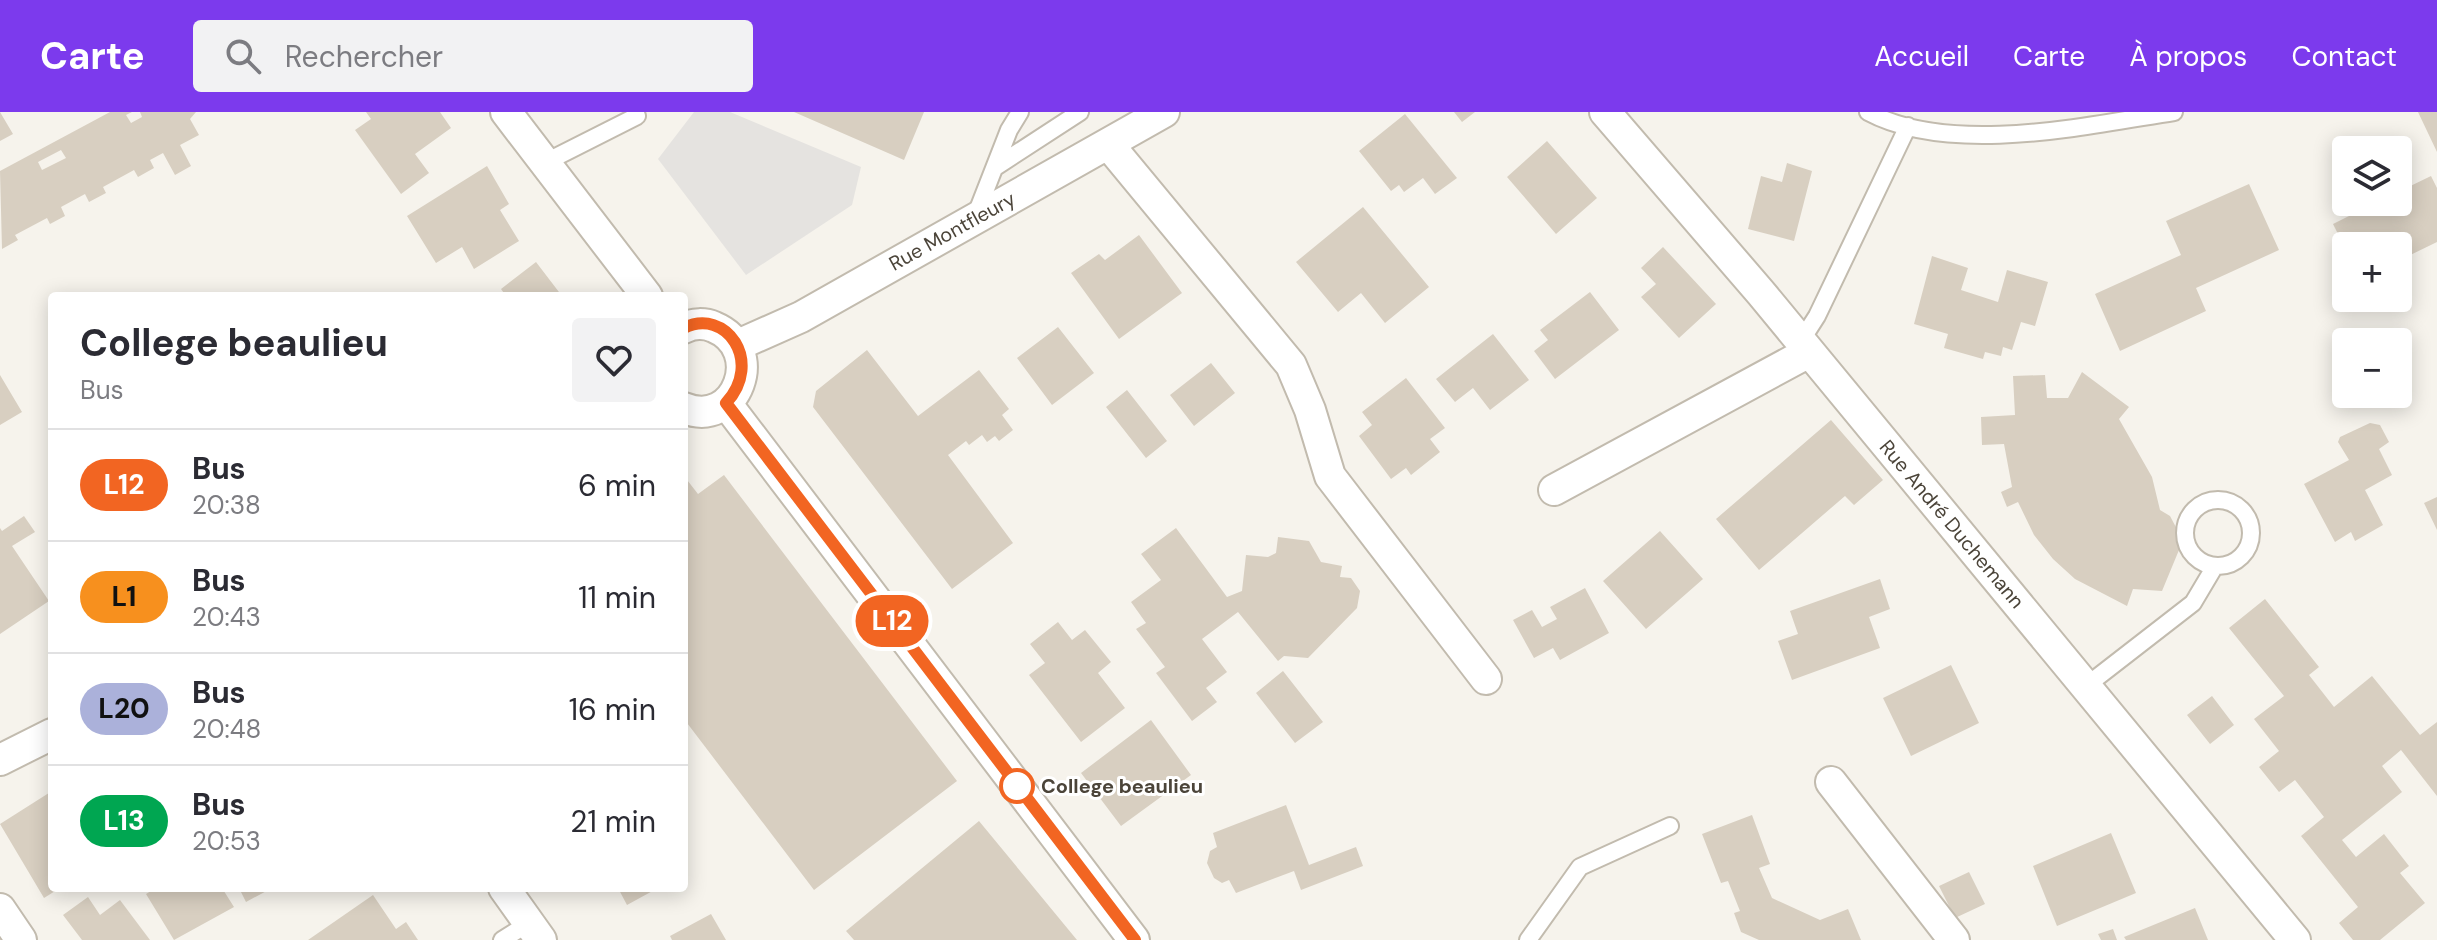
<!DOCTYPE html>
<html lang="fr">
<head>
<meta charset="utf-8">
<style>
	:root { --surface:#fff; --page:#f2f2f3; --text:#2b2b33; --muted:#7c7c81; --line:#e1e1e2; --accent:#7c3aed }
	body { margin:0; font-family:"DM Sans",sans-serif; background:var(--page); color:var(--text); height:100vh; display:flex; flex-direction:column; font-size:30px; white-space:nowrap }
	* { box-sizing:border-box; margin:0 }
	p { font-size:26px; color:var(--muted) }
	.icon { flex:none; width:44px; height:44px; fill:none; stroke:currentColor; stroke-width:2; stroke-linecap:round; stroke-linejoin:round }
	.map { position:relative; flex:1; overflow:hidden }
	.drawer { position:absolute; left:48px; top:180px; width:640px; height:600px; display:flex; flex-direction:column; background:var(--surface); border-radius:8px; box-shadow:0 4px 20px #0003 }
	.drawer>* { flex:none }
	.badge { padding:0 16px; border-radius:26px; font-size:28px; line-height:52px }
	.fabs { position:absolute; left:2332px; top:24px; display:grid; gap:16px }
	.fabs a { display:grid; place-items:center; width:80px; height:80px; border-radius:8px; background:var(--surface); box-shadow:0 4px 20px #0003; font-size:40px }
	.map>.badge { position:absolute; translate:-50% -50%; box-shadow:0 0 0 4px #fff }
	.round { display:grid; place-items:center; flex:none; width:84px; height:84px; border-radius:8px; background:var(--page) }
	.overview { display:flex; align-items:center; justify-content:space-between; height:136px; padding:0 32px }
	h1 { font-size:38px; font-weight:700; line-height:60px }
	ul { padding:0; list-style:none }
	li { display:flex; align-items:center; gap:24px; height:112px; padding:0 32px; border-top:2px solid var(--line) }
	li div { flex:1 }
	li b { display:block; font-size:30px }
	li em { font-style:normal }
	li .badge { min-width:88px; font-weight:700; text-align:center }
	header { display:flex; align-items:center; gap:48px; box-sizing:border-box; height:112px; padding:0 40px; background:var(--accent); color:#fff }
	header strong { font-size:38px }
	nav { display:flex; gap:44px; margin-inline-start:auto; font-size:28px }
	.search { width:560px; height:72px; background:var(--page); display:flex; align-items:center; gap:20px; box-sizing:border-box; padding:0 28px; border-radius:8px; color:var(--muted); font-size:30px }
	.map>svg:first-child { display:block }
	.parking { fill:#e5e3e0 }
	.building { fill:#d8cfc1; fill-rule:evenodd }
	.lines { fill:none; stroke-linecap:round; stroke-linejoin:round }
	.service-casing { stroke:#c2bbae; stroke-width:20 }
	.minor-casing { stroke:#c2bbae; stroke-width:34 }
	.service { stroke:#fff; stroke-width:16 }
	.minor { stroke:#fff; stroke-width:30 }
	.line-casing { stroke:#fff; stroke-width:18 }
	.line { stroke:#f26522; stroke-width:12 }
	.stop-dot { fill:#fff; stroke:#f26522; stroke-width:4 }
	.labels { text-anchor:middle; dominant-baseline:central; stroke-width:6; stroke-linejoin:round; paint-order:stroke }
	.street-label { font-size:20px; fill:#4b4439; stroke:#fff }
	.stop-label { font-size:20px; font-weight:bold; fill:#4b4439; stroke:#fff; text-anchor:start }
</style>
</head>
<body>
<header>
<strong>Carte</strong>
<div class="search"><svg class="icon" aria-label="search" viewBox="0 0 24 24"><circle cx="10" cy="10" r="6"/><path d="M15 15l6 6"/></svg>Rechercher</div>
<nav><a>Accueil</a><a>Carte</a><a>À propos</a><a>Contact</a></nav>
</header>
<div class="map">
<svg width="2437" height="828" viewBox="0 0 2437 828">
	<rect width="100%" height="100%" fill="#f6f3ec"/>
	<path class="parking" d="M694 0H730L861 55 852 93 746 163 658 47Z"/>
	<path class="building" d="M0 0 13 22 0 29Z
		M110 0H132L126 3 131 11 142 5 140 0H196L190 7 199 23 180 33 191 54 175 63 163 41 150 48 154 56 138 65 134 58 103 75 106 81 89 90 85 82 61 95 65 104 50 112 47 106 15 123 18 128 2 137 0 59ZM61 38 66 46 42 58 38 50Z
		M366 0H440L451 16 415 42 429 61 401 82 355 18 371 7Z
		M794 0H924L904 48Z
		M1454 0H1475L1462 10Z
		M2418 0H2437V40Z
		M1405 2 1457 66 1435 82 1423 66 1404 80 1399 73 1391 79 1359 39Z
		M1547 29 1597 86 1556 122 1507 65Z
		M1787 51 1812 59 1794 129 1748 117 1761 64 1782 70Z
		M487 54 509 92 500 98 519 129 474 157 462 135 436 151 407 104Z
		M2431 64 2437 76V130L2398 149V134H2344L2333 112 2377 90H2398V80Z
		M2249 72 2279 138 2196 176 2206 199 2120 239 2095 182 2181 143 2166 109Z
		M1363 95 1429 175 1385 211 1361 181 1338 200 1296 150Z
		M1139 123 1182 181 1119 227 1071 161 1099 142 1105 148Z
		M1663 135 1716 192 1679 226 1641 185 1656 172 1641 156Z
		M1932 144 1968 156 1961 178 1998 190 2007 158 2048 170 2035 214 2021 210 2012 238 2003 235 2001 244 1985 240 1983 247 1944 236 1948 222 1914 212Z
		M536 150 562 184H506L501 177Z
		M1590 180 1619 218 1555 267 1534 239 1548 228 1540 218Z
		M1058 215 1094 261 1052 293 1017 246Z
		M1493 222 1529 268 1490 298 1473 276 1455 290 1436 267Z
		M867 238 918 304 979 258 1009 297 1002 303 1013 318 999 329 995 324 987 330 982 323 969 333 966 329 948 343 1013 431 952 477 813 295 816 279Z
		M1211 251 1235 281 1194 314 1170 283Z
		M2082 260 2129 295 2119 307 2152 365 2160 398 2170 404 2178 419 2179 438 2162 479 2133 477 2127 494 2075 467 2053 447 2034 423 2018 390 2007 395 2001 380 2012 375 2004 332 1982 333 1981 305 2015 303 2013 264 2045 263 2047 286H2068Z
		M0 263 22 300 0 313Z
		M1406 266 1445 316 1430 327 1440 340 1411 363 1406 356 1391 367 1359 324 1372 313 1362 300Z
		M1127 278 1167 329 1146 346 1106 295Z
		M1831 308 1883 368 1854 393 1845 384 1759 458 1716 407Z
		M2370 311 2380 313 2389 330 2379 337 2392 363 2365 378 2383 413 2355 429 2351 420 2335 430 2304 372 2349 348 2338 330 2340 325Z
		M724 363 957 669 814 778 684 607V364L698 382Z
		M2437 385V418L2424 391Z
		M24 404 35 420 12 434 49 489 0 522V416L2 419Z
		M1176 416 1227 485 1242 479 1246 443 1268 445 1276 441 1278 425 1309 429 1321 450 1342 454 1340 465 1351 466 1360 479 1357 496 1308 546 1284 544 1278 549 1238 500 1202 527 1227 560 1206 576 1217 590 1192 609 1156 561 1165 555 1136 517 1146 511 1131 490 1161 468 1141 442Z
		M1660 419 1703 467 1646 517 1603 469Z
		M1880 467 1890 497 1869 505 1880 536 1792 568 1778 529 1798 522 1790 499Z
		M1585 476 1609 521 1560 548 1553 536 1534 546 1513 508 1532 498 1542 515 1557 507 1550 495Z
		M2265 487 2319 555 2309 563 2334 595 2372 564 2420 623 2437 610V684L2401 638 2382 654 2402 680 2342 728 2356 745 2384 722 2409 754 2400 761 2425 791 2380 828H2353L2339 811 2358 795 2301 724 2324 705 2295 668 2279 680 2259 655 2279 639 2254 607 2284 584 2229 516Z
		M1058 510 1072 528 1085 518 1111 550 1098 561 1125 596 1081 630 1029 563 1045 551 1030 532Z
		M1951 553 1979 611 1911 644 1883 586Z
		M1283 559 1323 610 1295 631 1256 581Z
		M2212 584 2234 613 2210 632 2187 603Z
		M1151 608 1191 663 1121 714 1081 661Z
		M52 679V776H60L44 786 0 712Z
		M1286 693 1309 753 1356 735 1363 754 1301 778 1294 759 1236 781 1229 768 1222 771 1214 766 1207 751 1210 739 1217 735 1213 721Z
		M1752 703 1770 752 1759 756 1772 786 1820 808 1848 797 1861 828H1759L1741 820 1734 801 1740 799 1728 769 1721 771 1702 722Z
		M979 709 1077 828H854L846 819Z
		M2111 721 2136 781 2057 814 2033 754Z
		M1969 760 1985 792 1955 806 1939 774Z
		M156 776H222L234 795 174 828 146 782Z
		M239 776H272L246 790Z
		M618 776H658L627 793Z
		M373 783 396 817 406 810 418 828H308Z
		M88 785 100 803 120 788 150 828H82L63 803Z
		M2195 796 2208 828H2126L2124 825Z
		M711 802 726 828H672L670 824Z
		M2113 817 2117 828H2101L2098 822Z"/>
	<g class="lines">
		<defs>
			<path id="service" d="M1868 0C1950 44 2085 14 2174 0
				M546 50 637 4
				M994 56 1080 0
				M975 105 1009 18 1020 0
				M1801 229 1817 204 1908 14
				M2185 421a33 33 0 1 1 66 0a33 33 0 1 1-66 0Z
				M2086 574 2193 491 2215 454
				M502 828 529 811
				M1528 828 1580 755 1670 714"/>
			<path id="minor" d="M506 0 647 184
				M1605 0 1761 181 2295 828
				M1109 33 1291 253 1310 298 1330 364 1486 567
				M684 216C693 211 705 211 714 215 767 237 737 318 684 296
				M738 233 801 205 1164 0
				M726 291 1134 828
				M1554 378 1809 240
				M0 648 52 622
				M1831 670 1954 828
				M504 776 541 828
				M0 797 21 828"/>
		</defs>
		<use href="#service" class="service-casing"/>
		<use href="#minor" class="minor-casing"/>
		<use href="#service" class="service"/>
		<use href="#minor" class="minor"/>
	</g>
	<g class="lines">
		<defs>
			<path id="line" d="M684 216C726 195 764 250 726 291L1135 828"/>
		</defs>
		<use href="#line" class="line-casing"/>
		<use href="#line" class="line"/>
	</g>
	<circle class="stop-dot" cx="1017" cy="674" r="16"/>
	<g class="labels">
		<g class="street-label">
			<text transform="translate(952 119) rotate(-29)">Rue Montfleury</text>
			<text transform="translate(1952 412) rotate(50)">Rue André Duchemann</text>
		</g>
		<g class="stop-label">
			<text x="1041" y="674">College beaulieu</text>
		</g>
	</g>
</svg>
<div class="fabs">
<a><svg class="icon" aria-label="layers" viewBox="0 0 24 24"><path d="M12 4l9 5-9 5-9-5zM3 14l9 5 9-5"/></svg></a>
<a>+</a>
<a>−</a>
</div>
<b class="badge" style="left:892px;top:509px;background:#f26522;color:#fff">L12</b>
<section class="drawer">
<div class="overview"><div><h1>College beaulieu</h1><p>Bus</p></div><a class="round"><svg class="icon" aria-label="heart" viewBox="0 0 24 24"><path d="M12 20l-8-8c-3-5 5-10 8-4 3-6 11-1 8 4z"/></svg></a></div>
<ul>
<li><span class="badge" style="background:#f26522;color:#fff">L12</span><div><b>Bus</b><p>20:38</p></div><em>6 min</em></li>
<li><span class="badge" style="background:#f7901e;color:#111">L1</span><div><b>Bus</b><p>20:43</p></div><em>11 min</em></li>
<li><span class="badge" style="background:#abb1da;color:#111">L20</span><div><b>Bus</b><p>20:48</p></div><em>16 min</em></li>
<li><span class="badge" style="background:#00a651;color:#fff">L13</span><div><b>Bus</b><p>20:53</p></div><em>21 min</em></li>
</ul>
</section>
</div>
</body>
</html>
